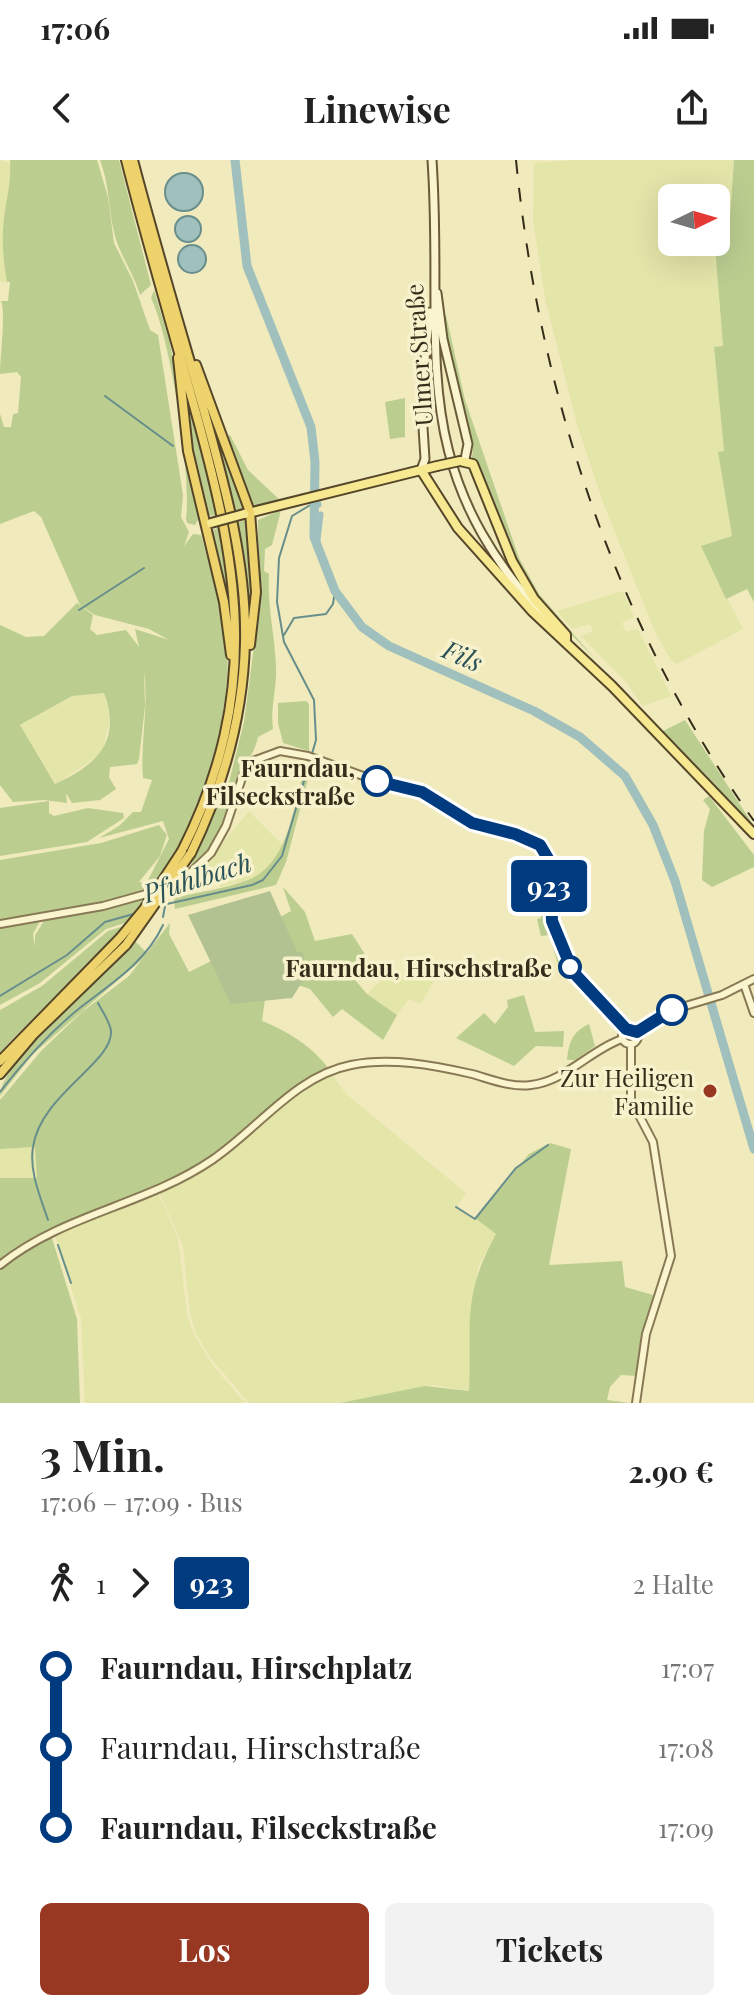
<!DOCTYPE html>
<html lang="de">
<head>
<meta charset="utf-8">
<style>
	:root { --surface:#fff; --page:#f2f2f2; --text:#222; --muted:#767676; --accent:#993822 }
	body { margin:0; font-family:"Playfair Display",serif; background:var(--page); color:var(--text); height:100vh; display:flex; flex-direction:column; font-size:30px; white-space:nowrap }
	* { box-sizing:border-box; margin:0 }
	p { font-size:26px; color:var(--muted) }
	.icon { flex:none; width:44px; height:44px; fill:none; stroke:currentColor; stroke-width:2; stroke-linecap:round; stroke-linejoin:round }
	.map { position:relative; height:1243px; overflow:hidden }
	.sheet { display:flex; flex-direction:column; background:var(--surface); flex:1 }
	.sheet>* { flex:none }
	.badge { padding:0 16px; border-radius:6px; font-size:28px; line-height:52px }
	.needle { width:52px; rotate:85deg }
	.fabs { position:absolute; left:658px; top:24px; display:grid; gap:16px }
	.fabs a { display:grid; place-items:center; width:72px; height:72px; border-radius:12px; background:var(--surface); box-shadow:0 8px 32px #0002; font-size:40px }
	.map>.badge { position:absolute; translate:-50% -50%; box-shadow:0 0 0 4px #fff }
	.legs { display:flex; align-items:center; gap:12px; height:88px; padding:0 40px; font-size:26px }
	.legs p { margin-inline-start:auto }
	.overview { display:flex; align-items:center; justify-content:space-between; height:136px; padding:0 40px }
	h1 { font-size:44px; font-weight:700; line-height:60px }
	.cta { display:flex; gap:16px; margin-top:auto; padding:16px 40px }
	.cta a { flex:1; height:92px; border-radius:12px; background:var(--accent); color:#fff; font-size:32px; font-weight:700; line-height:92px; text-align:center }
	.cta a+a { background:var(--page); color:var(--text) }
	ul { padding:0 40px; list-style:none }
	li { display:flex; align-items:center; gap:28px; height:80px; font-size:30px }
	li i { display:grid; place-items:center; width:12px; height:100%; margin:0 10px; background:currentColor }
	li i::after { content:''; width:20px; height:20px; margin:-10px; border:6px solid; border-radius:50%; background:var(--surface) }
	li p { margin-inline-start:auto }
	li:first-child i { background:linear-gradient(#0000 50%,currentColor 0) }
	li:last-child i { background:linear-gradient(currentColor 50%,#0000 0) }
	.status { display:flex; justify-content:space-between; align-items:center; height:56px; padding:0 40px; background:var(--surface); direction:ltr }
	.status svg { height:22px; fill:currentColor }
	header { display:flex; justify-content:space-between; align-items:center; height:104px; padding:0 40px; background:var(--surface); font-size:36px; font-weight:700 }
	.map>svg:first-child { display:block }
	.farmland { fill:#e4e5a9; fill-rule:evenodd }
	.green { fill:#bbce90; fill-rule:evenodd }
	.cemetery { fill:#b2c290 }
	.water { fill:#a0c0bd; stroke:#688e8c; stroke-width:2 }
	.lines { fill:none; stroke-linecap:round; stroke-linejoin:round }
	.stream { stroke:#688e8c; stroke-width:2 }
	.canal { stroke:#a0c0bd; stroke-width:5 }
	.river { stroke:#a0c0bd; stroke-width:9 }
	.tertiary-casing { stroke:#887955; stroke-width:10 }
	.secondary-casing { stroke:#695a38; stroke-width:11 }
	.primary-casing { stroke:#55462a; stroke-width:12 }
	.trunk-casing { stroke:#55462a; stroke-width:12 }
	.tertiary { stroke:#faf5cf; stroke-width:6 }
	.secondary { stroke:#faf5cf; stroke-width:7 }
	.primary { stroke:#f6e991; stroke-width:8 }
	.trunk { stroke:#eed36c; stroke-width:8 }
	.rail { stroke:#362d1b; stroke-width:2; stroke-dasharray:14 14; stroke-linecap:butt }
	.primary-bridge-casing { stroke:#55462a; stroke-width:12; stroke-linecap:butt }
	.trunk-bridge-casing { stroke:#55462a; stroke-width:12; stroke-linecap:butt }
	.primary-bridge { stroke:#f6e991; stroke-width:8 }
	.trunk-bridge { stroke:#eed36c; stroke-width:8 }
	.line-1-casing { stroke:#fff; stroke-width:18 }
	.line-1 { stroke:#003b80; stroke-width:12 }
	.stop-1-dot { fill:#fff; stroke:#003b80; stroke-width:4 }
	.poi-dot { fill:#993822; stroke:#f7f2cc; stroke-width:3 }
	.labels { text-anchor:middle; dominant-baseline:central; stroke-width:7; stroke-linejoin:round; paint-order:stroke }
	.street-label { font-size:24px; fill:#362d1b; stroke:#f7f2cc }
	.stop-label { font-size:24px; font-weight:bold; fill:#362d1b; stroke:#f7f2cc; text-anchor:end }
	.poi-label { font-size:24px; fill:#362d1b; stroke:#f7f2cc; text-anchor:end }
	.water-label { font-size:26px; font-style:italic; fill:#295157; stroke:#f7f2cc }
</style>
</head>
<body>
<div class="status"><b>17:06</b><svg viewBox="0 0 49 12"><path d="M0 12V9h3v3zM5 12V6h3v6zM10 12V3h3v9zM15 12V0h3v12zM26 1h20v11H26zM47 4h2v5h-2z"/></svg></div>
<header><svg class="icon" aria-label="back" viewBox="0 0 24 24"><path d="M15 5l-7 7 7 7"/></svg>Linewise<svg class="icon" aria-label="share" viewBox="0 0 24 24"><path d="M12 15V3M7 8l5-5 5 5M5 13v7h14v-7"/></svg></header>
<div class="map">
<svg width="754" height="1243" viewBox="0 0 754 1243">
	<rect width="100%" height="100%" fill="#f0eabc"/>
	<path class="farmland" d="M0 0 11 3 9 43 3 72 7 122H0Z
		M574 0H734L728 85 715 86 723 186 714 188 724 291 718 292 732 376 701 386 743 469 677 504 671 500 655 472 603 342 577 264 546 143 533 61 534 3ZM672 38H716V82H672Z
		M623 431 634 457 622 463 626 472 638 469 671 536 643 546 626 522 581 476 593 471 590 464 572 469 557 451Z
		M104 533 110 558 102 593 56 624 20 566 72 536Z
		M249 651 282 684 279 694 266 710 248 720 220 727 204 705Z
		M419 803 434 820 421 844 409 839 397 855 367 834 393 808 399 817Z
		M331 913 346 934 466 1033 457 1046 496 1074 478 1107 469 1231 435 1225 340 1243H249L210 1197 196 1174 190 1153 183 1086 158 1030 291 934Z
		M35 987 37 1019 0 1018V989Z
		M158 1033 178 1078 187 1154 194 1175 214 1207 245 1243H85L81 1159 54 1073Z"/>
	<path class="green" d="M10 0H97L108 37 114 83 133 121 150 170 158 175 183 335 181 357 189 372 184 386 193 374 201 375C210 407 221 439 226 471 236 548 201 659 157 722L148 720 169 679 163 661 99 678 119 666 133 652H141L152 620 143 618C140 582 149 548 144 512L145 546 139 599 137 604 110 607 109 617 116 629 100 640 72 643 66 633 67 643 44 640 13 642 0 625V465L26 477 44 476 77 443 93 455 90 469 97 475 126 470 139 487 135 469 169 480 149 469 95 455 80 445 41 357 34 351 0 364V254L4 267H11L13 254 18 253 21 217 17 212 0 214C0 196 6 154 1 141H8L10 122H7C4 104 2 88 3 70 4 46 12 25 10 0ZM104 533C122 581 97 605 55 624L20 565 72 536Z
		M100 0H119L151 125 140 135C134 114 121 97 115 76 108 50 110 26 100 0Z
		M734 0H754V442L747 429 726 439 701 386 732 376 718 292 724 291 714 187 723 186 715 86 728 85Z
		M154 130 170 183 200 356 195 365 187 363 186 358C192 315 170 177 151 138Z
		M446 155 465 240 519 398 539 434 595 499 541 443 514 398 472 298 473 286 442 156Z
		M183 218 220 356 207 355 202 347 186 261Z
		M202 230 246 349 245 350 234 353Z
		M405 238V277L390 279 385 242Z
		M230 275 248 310 281 341 260 347 253 344 228 276Z
		M281 350 272 385 265 389 264 411 269 414C267 446 275 475 276 507 277 528 270 548 273 569L258 577C254 594 249 597 242 611 226 648 223 683 189 709L229 622 244 562 258 456V360Z
		M248 359 252 408 248 468 237 363Z
		M222 365 230 456 212 371Z
		M306 541 309 544V591L283 583 278 563V543Z
		M685 560 754 666 663 571Z
		M305 606 311 608 286 702 276 725 175 749 174 738C198 732 225 729 248 720 289 704 294 644 305 606Z
		M709 636 754 695V707L712 727 702 720 704 671 710 649 703 640Z
		M49 641V653L54 656 88 648 123 653 124 658 87 682 0 696V648Z
		M159 665 167 675 160 696 139 722 156 725 151 731 0 762V700L101 683Z
		M545 690C550 699 553 757 556 773L552 774 567 806 559 807 549 775 541 776 537 759 541 758 537 693Z
		M283 727 305 752 315 781 352 774 368 799 351 808 350 814 367 834 397 855 383 880 342 849 333 857 310 829 298 825 306 816 280 757 291 751Z
		M147 737 128 762 106 769 40 823 0 845V766L40 761 33 774 35 787V775L44 761Z
		M170 763 169 774 189 812 211 801 231 843 265 839 262 861C286 870 313 887 328 908 293 928 269 959 237 982 180 1023 115 1047 51 1075L77 1159 80 1243H0V1018H37L35 987 0 989V940L42 890 82 852 129 816Z
		M124 766 0 892V850L42 826 108 771Z
		M135 781 147 793 140 801 33 894 0 936C0 901 108 813 135 781Z
		M524 835 535 872 564 871 563 887 536 886 514 906 456 878 484 853 495 864 508 847 507 840Z
		M589 864 595 886 575 900H567C569 882 572 872 589 864Z
		M550 983 571 989 549 1105 622 1101 625 1127 653 1135 637 1216 621 1215 610 1227 607 1240 630 1243H340L425 1226 469 1231C472 1164 461 1138 496 1074L476 1059 529 994Z"/>
	<path class="cemetery" d="M270 731 297 792H303L306 816 292 838 231 844 188 755Z"/>
	<path class="water" d="M165 32a19 19 0 1 1 38 0a19 19 0 1 1-38 0Z
		M175 69a13 13 0 1 1 26 0a13 13 0 1 1-26 0Z
		M178 99a14 14 0 1 1 28 0a14 14 0 1 1-28 0Z"/>
	<g class="lines">
		<path class="stream" d="M105 236 173 286
			M79 450 144 408
			M284 475 294 458 326 454 333 444 335 431
			M158 746 252 725 263 720 282 696 316 580 314 540 284 482 277 442 279 398 292 356 312 344
			M163 757 165 746
			M0 836 67 795 105 762 137 753
			M0 932C24 901 51 871 81 847 112 823 146 802 163 765
			M456 1047 475 1059 516 1008 548 985
			M48 1060C40 1036 29 1011 33 987 41 934 113 903 111 871 110 862 102 851 98 843
			M58 1085 71 1123"/>
		<path class="canal" d="M313 322 319 345
			M317 389 321 354"/>
		<path class="river" d="M235 0 247 106 311 267 315 302 314 377 335 431 362 467 389 486 534 551 580 577 625 616 653 665 675 721 754 989"/>
		<defs>
			<path id="tertiary" d="M167 727 188 715 211 693 226 666 243 615 253 601 280 591 308 596 377 621 422 632 472 663 515 674 540 685 550 702 552 761 570 807 581 825 626 869
				M0 764 103 746 157 731
				M744 824 754 853
				M622 876a8 8 0 1 1 16 0a8 8 0 1 1-16 0Z
				M637 872 672 850 722 835 754 819
				M631 884V940L653 982 671 1096 646 1174 636 1243
				M0 1105C63 1054 146 1045 212 1000 258 969 295 916 351 905 390 897 433 905 472 914 490 919 512 928 531 925 566 921 590 890 622 879"/>
			<path id="secondary" d="M432 0C445 189 401 303 546 459
				M437 133 443 179 468 284 465 299
				M421 310 425 299 421 236 430 152"/>
			<path id="primary" d="M460 301 473 304 512 401 534 439 566 475V480
				M421 310 458 368 532 451 612 526 754 674
				M244 354 437 306"/>
			<path id="trunk" d="M126 0C146 79 169 157 191 235 238 402 264 529 182 691
				M133 0C154 80 178 160 201 240 223 319 247 400 245 483 243 558 223 627 191 693
				M178 198 188 291 224 442 231 495
				M196 205 250 352 256 432 250 485
				M0 901 120 778
				M0 914 33 875 126 785"/>
		</defs>
		<use href="#tertiary" class="tertiary-casing"/>
		<use href="#secondary" class="secondary-casing"/>
		<use href="#primary" class="primary-casing"/>
		<use href="#trunk" class="trunk-casing"/>
		<use href="#tertiary" class="tertiary"/>
		<use href="#secondary" class="secondary"/>
		<use href="#primary" class="primary"/>
		<use href="#trunk" class="trunk"/>
		<path class="rail" d="M516 0C539 235 617 468 754 661"/>
		<defs>
			<path id="primary-bridge" d="M437 306 460 301
				M211 363 244 354"/>
			<path id="trunk-bridge" d="M120 778 144 749 182 691
				M126 785 191 693"/>
		</defs>
		<use href="#primary-bridge" class="primary-bridge-casing"/>
		<use href="#trunk-bridge" class="trunk-bridge-casing"/>
		<use href="#primary-bridge" class="primary-bridge"/>
		<use href="#trunk-bridge" class="trunk-bridge"/>
	</g>
	<g class="lines">
		<defs>
			<path id="line-1" d="M377 621 422 632 472 663 515 674 540 685 550 702 552 761 573 812 626 869 637 872 672 850"/>
		</defs>
		<use href="#line-1" class="line-1-casing"/>
		<use href="#line-1" class="line-1"/>
	</g>
	<g class="stop-1-dot">
		<circle cx="377" cy="621" r="14"/>
		<circle cx="570" cy="807" r="10"/>
		<circle cx="672" cy="850" r="14"/>
	</g>
	<circle class="poi-dot" cx="710" cy="931" r="8"/>
	<g class="labels">
		<g class="street-label">
			<text transform="translate(418 195) rotate(-94)">Ulmer Straße</text>
		</g>
		<g class="stop-label">
			<text x="355" y="607">Faurndau,<tspan x="355" dy="28">Filseckstraße</tspan></text>
			<text x="552" y="807">Faurndau, Hirschstraße</text>
		</g>
		<g class="poi-label">
			<text x="694" y="917">Zur Heiligen<tspan x="694" dy="28">Familie</tspan></text>
		</g>
		<g class="water-label">
			<text transform="translate(463 495) rotate(24)">Fils</text>
			<text transform="translate(197 717) rotate(-17)">Pfuhlbach</text>
		</g>
	</g>
</svg>
<div class="fabs">
<a><svg class="needle" viewBox="-14 -14 28 28"><path d="M0-13l5 13h-10z" fill="#e53935"/><path d="M0 13l5-13h-10z" fill="#767676"/></svg></a>
</div>
<b class="badge" style="left:549px;top:726px;background:#003b80;color:#fff">923</b>
</div>
<section class="sheet">
<div class="overview"><div><h1>3 Min.</h1><p>17:06 – 17:09 · Bus</p></div><b>2.90 €</b></div>
<div class="legs"><svg class="icon" aria-label="walk" viewBox="0 0 24 24"><circle cx="13" cy="4" r="2"/><path d="M13 8l-2 6 4 7M11 14l-3 7M7 12l3-4h3l4 4"/></svg>1<svg class="icon" aria-label="forward" viewBox="0 0 24 24"><path d="M9 5l7 7-7 7"/></svg><b class="badge" style="background:#003b80;color:#fff">923</b><p>2 Halte</p></div>
<ul>
<li><i style="color:#003b80"></i><b>Faurndau, Hirschplatz</b><p>17:07</p></li>
<li><i style="color:#003b80"></i><span>Faurndau, Hirschstraße</span><p>17:08</p></li>
<li><i style="color:#003b80"></i><b>Faurndau, Filseckstraße</b><p>17:09</p></li>
</ul>
<div class="cta"><a>Los</a><a>Tickets</a></div>
</section>
</body>
</html>
